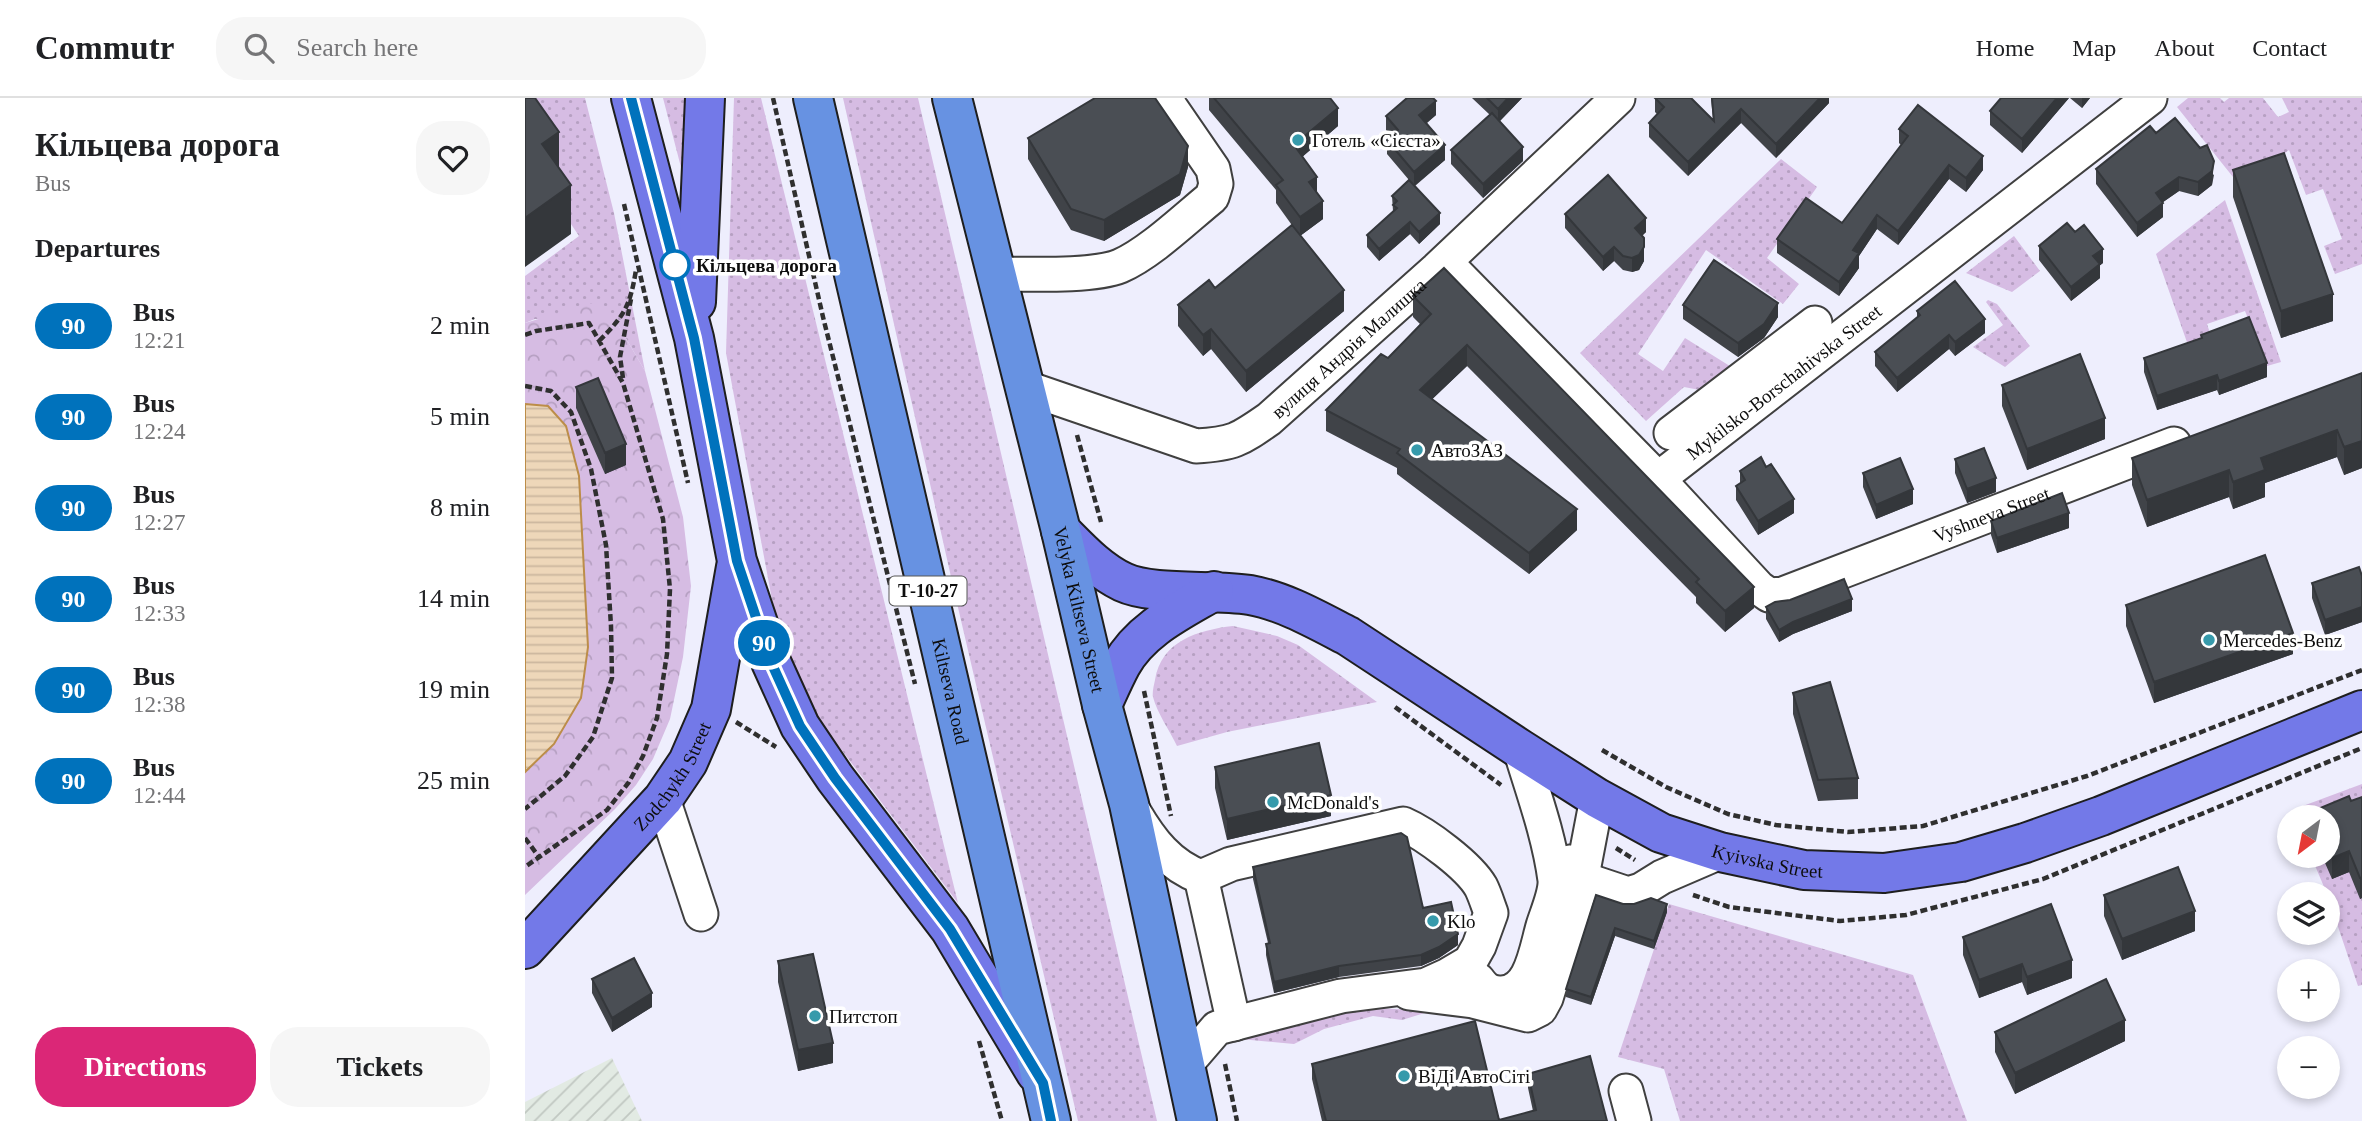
<!DOCTYPE html>
<html lang="en">
<head>
<meta charset="utf-8">
<style>
	:root { --surface:#fff; --page:#f6f6f6; --text:#202124; --muted:#757577; --line:#e0e0e0; --accent:#db2777 }
	body { margin:0; font-family:"Times New Roman",serif; background:var(--page); color:var(--text); height:100vh; display:flex; flex-direction:column; font-size:26px; white-space:nowrap }
	* { box-sizing:border-box; margin:0 }
	p { font-size:23px; color:var(--muted) }
	.icon { flex:none; width:38px; height:38px; fill:none; stroke:currentColor; stroke-width:2; stroke-linecap:round; stroke-linejoin:round }
	.map { position:relative; flex:1; overflow:hidden }
	.details { display:flex; flex-direction:column; background:var(--surface); width:525px }
	.details>* { flex:none }
	.badge { padding:0 14px; border-radius:23px; font-size:24px; line-height:46px }
	.needle { width:46px; rotate:212deg }
	.fabs { position:absolute; left:1752px; top:707px; display:grid; gap:14px }
	.fabs a { display:grid; place-items:center; width:63px; height:63px; border-radius:50%; background:var(--surface); box-shadow:0 4px 10px #0003; font-size:35px }
	.map>.badge { position:absolute; translate:-50% -50%; box-shadow:0 0 0 4px #fff }
	h2 { padding:0 35px; font-size:26px; line-height:63px }
	.round { display:grid; place-items:center; flex:none; width:74px; height:74px; border-radius:28px; background:var(--page) }
	.head { display:flex; align-items:center; justify-content:space-between; height:119px; padding:0 35px }
	h1 { font-size:33px; font-weight:600; line-height:52px }
	.primary-button { display:flex; gap:14px; margin-top:auto; padding:14px 35px }
	.primary-button a { flex:1; height:80px; border-radius:28px; background:var(--accent); color:#fff; font-size:28px; font-weight:600; line-height:80px; text-align:center }
	.primary-button a+a { background:var(--page); color:var(--text) }
	ul { padding:0; list-style:none }
	li { display:flex; align-items:center; gap:21px; height:91px; padding:0 35px }
	li div { flex:1 }
	li b { display:block; font-size:26px }
	li em { font-style:normal }
	li .badge { min-width:77px; font-weight:700; text-align:center }
	header { display:flex; align-items:center; gap:42px; box-sizing:border-box; height:98px; padding:0 35px; background:var(--surface); border-bottom:2px solid var(--line) }
	header strong { font-size:33px }
	nav { display:flex; gap:38px; margin-inline-start:auto; font-size:24px }
	.search { width:490px; height:63px; background:var(--page); display:flex; align-items:center; gap:18px; box-sizing:border-box; padding:0 24px; border-radius:28px; color:var(--muted); font-size:26px }
	main { display:flex; flex:1; min-height:0 }
	.map>svg:first-child { display:block }
	.industrial { fill:url(#industrial-furrows) }
	.grass { fill:url(#grass-dots) }
	.park { fill:url(#park-crowns) }
	.water { fill:url(#water-rules); stroke:#bc8d49; stroke-width:2 }
	.lines { fill:none; stroke-linecap:round; stroke-linejoin:round }
	.minor-casing { stroke:#404040; stroke-width:37 }
	.major-casing { stroke:#1e1e1e; stroke-width:42 }
	.highway-casing { stroke:#1e1e1e; stroke-width:42 }
	.path { stroke:#2f2f2f; stroke-width:4.5; stroke-dasharray:7 3.5; stroke-linecap:butt }
	.minor { stroke:#fff; stroke-width:33 }
	.major { stroke:#7379e8; stroke-width:38 }
	.highway { stroke:#6792e2; stroke-width:38 }
	.wall { fill:#404348 }
	.shaded-wall { fill:#34373b }
	.building { fill:#4a4e54; stroke:#34373b; stroke-width:2 }
	.line-casing { stroke:#fff; stroke-width:16 }
	.line { stroke:#0072bc; stroke-width:10 }
	.poi-dot { fill:#369aab; stroke:#fff; stroke-width:2.5 }
	.stop-dot { fill:#fff; stroke:#0072bc; stroke-width:3.5 }
	.labels { text-anchor:middle; dominant-baseline:central; stroke-width:7; stroke-linejoin:round; paint-order:stroke }
	.shield { fill:#fff; stroke:#565656; stroke-width:2 }
	.shield-label { font-size:18px; font-weight:bold; fill:#0d0d0d }
	.poi-label { font-size:19px; fill:#0d0d0d; stroke:#fff; text-anchor:start }
	.stop-label { font-size:19px; font-weight:bold; fill:#0d0d0d; stroke:#fff; text-anchor:start }
	.street-label { font-size:19px; fill:#0d0d0d; stroke:#fff }
</style>
</head>
<body>
<header>
<strong>Commutr</strong>
<div class="search"><svg class="icon" aria-label="search" viewBox="0 0 24 24"><circle cx="10" cy="10" r="6"/><path d="M15 15l6 6"/></svg>Search here</div>
<nav><a>Home</a><a>Map</a><a>About</a><a>Contact</a></nav>
</header>
<main>
<section class="details">
<div class="head"><div><h1>Кільцева дорога</h1><p>Bus</p></div><a class="round"><svg class="icon" aria-label="heart" viewBox="0 0 24 24"><path d="M12 20l-8-8c-3-5 5-10 8-4 3-6 11-1 8 4z"/></svg></a></div>
<h2>Departures</h2>
<ul>
<li><span class="badge" style="background:#0072bc;color:#fff">90</span><div><b>Bus</b><p>12:21</p></div><em>2 min</em></li>
<li><span class="badge" style="background:#0072bc;color:#fff">90</span><div><b>Bus</b><p>12:24</p></div><em>5 min</em></li>
<li><span class="badge" style="background:#0072bc;color:#fff">90</span><div><b>Bus</b><p>12:27</p></div><em>8 min</em></li>
<li><span class="badge" style="background:#0072bc;color:#fff">90</span><div><b>Bus</b><p>12:33</p></div><em>14 min</em></li>
<li><span class="badge" style="background:#0072bc;color:#fff">90</span><div><b>Bus</b><p>12:38</p></div><em>19 min</em></li>
<li><span class="badge" style="background:#0072bc;color:#fff">90</span><div><b>Bus</b><p>12:44</p></div><em>25 min</em></li>
</ul>
<div class="primary-button"><a>Directions</a><a>Tickets</a></div>
</section>
<div class="map">
<svg width="1837" height="1023" viewBox="0 0 1837 1023">
	<defs>
		<pattern id="industrial-furrows" width="10" height="10" patternUnits="userSpaceOnUse" patternTransform="scale(1.75)"><rect width="10" height="10" fill="#e2eae3"/><path d="M-1 1l2-2M0 10L10 0M9 11l2-2" fill="none" stroke="#c1c8c2"/></pattern>
		<pattern id="grass-dots" width="8" height="8" patternUnits="userSpaceOnUse" patternTransform="scale(1.75)"><rect width="8" height="8" fill="#d6bce3"/><path d="M2 2h.1M6 6h.1" fill="none" stroke="#b6a0c2" stroke-width="1.8" stroke-linecap="round"/></pattern>
		<pattern id="park-crowns" width="20" height="18" patternUnits="userSpaceOnUse" patternTransform="scale(1.75)"><rect width="20" height="18" fill="#d6bce3"/><path d="M2 6a3 3 0 1 1 6 0M12 15a3 3 0 1 1 6 0" fill="none" stroke="#b6a0c2"/></pattern>
		<pattern id="water-rules" width="6" height="5" patternUnits="userSpaceOnUse" patternTransform="scale(1.75)"><rect width="6" height="5" fill="#eed7b9"/><path d="M0 2.5h6" fill="none" stroke="#cbb79e"/></pattern>
	</defs>
	<rect width="100%" height="100%" fill="#eeeefd"/>
	<path class="industrial" d="M87 960 117 1023H0V1004Z"/>
	<path class="grass" d="M0 0H60L89 115 120 273 92 225 10 221 0 225V178L54 138 26 96 0 24Z
		M138 0H167L165 104Z
		M209 0H236L433 805 293 621 267 563 248 507 201 255Z
		M318 0H393L632 1023H553L431 501Z
		M1663 0H1695L1699 4 1704 0H1738L1753 19 1764 14 1757 0H1837V166L1810 176 1799 148 1817 141 1798 91 1781 97 1764 52 1716 89 1652 9Z
		M1256 61 1292 89 1242 160 1274 186 1258 206 1181 152 1113 256 1138 273 1160 240 1208 270 1180 293 1159 289 1121 323 1055 255Z
		M1700 102 1756 264 1742 268 1720 213 1682 226 1687 241 1664 250 1631 156Z
		M1489 138 1515 173 1487 194 1441 175Z
		M1463 202 1472 206 1505 248 1480 269 1448 249 1478 227 1461 204Z
		M708 528 752 538 773 547 852 604 702 634 652 648C645 633 632 615 628 599 627 594 629 587 630 582 636 543 673 532 708 528Z
		M1837 686V887L1833 888 1802 796 1786 758H1802V719H1770L1767 712Z
		M1144 806 1388 877 1442 1023H1155L1139 971 1093 959Z
		M852 910 906 913 877 922 848 918 799 931 769 946 715 941 739 928Z"/>
	<path class="park" d="M71 204 92 225 120 273 158 419 166 488 158 559 145 621 128 661 111 687 90 711 0 797V674L29 646 23 308 0 306V225Z"/>
	<path class="water" d="M0 306 23 308 41 328 54 378 63 549 56 600 29 646 0 674Z"/>
	<g class="lines">
		<defs>
			<g id="minor">
				<path id="s1" d="M920 164 1133 381 1234 490 1244 497 1258 496 1649 346"/>
				<path d="M471 176C503 176 568 179 595 168 625 155 661 120 687 99L691 86 688 71 644 7 643 0"/>
				<path id="s2" d="M499 289 671 348C708 346 714 342 744 321L912 171 1093 0"/>
				<path d="M1146 335 1290 225"/>
				<path id="s3" d="M1133 381 1625 0"/>
				<path d="M138 701 176 816"/>
				<path d="M609 714C626 743 644 767 676 779L706 766 878 726C901 736 944 768 956 789 960 797 963 807 966 815L954 848 945 864 923 877 901 887 816 898 692 930 661 966"/>
				<path d="M1045 764 1067 784 1103 796 1116 792 1137 779 1195 754"/>
				<path d="M676 779 709 926"/>
				<path d="M953 882C959 890 964 895 975 895 1006 896 1011 852 1018 828 1022 815 1031 795 1030 782 1024 737 1008 694 995 651"/>
				<path d="M884 895 948 903 1003 917 1015 911 1021 900 1054 794 1072 700"/>
				<path d="M1101 993 1109 1023"/>
			</g>
			<g id="major">
				<path d="M106 0 169 240 212 463 246 564 275 628 310 680 425 831 511 975"/>
				<path d="M171 204 180 0"/>
				<path id="s4" d="M536 433C555 452 573 472 598 484 628 498 689 491 725 497 759 503 792 522 823 538L995 651 1072 700 1136 735 1195 754 1279 772 1359 775 1436 764 1500 745 1576 718 1837 612"/>
				<path d="M577 607C583 594 589 580 596 567 616 531 655 513 689 493"/>
				<path id="s5" d="M0 851 138 701 163 664 186 611 211 469"/>
			</g>
			<g id="highway">
				<path id="s6" d="M288 0 526 1023"/>
				<path id="s7" d="M427 0 536 433 577 607 604 706 672 1023"/>
			</g>
		</defs>
		<use href="#minor" class="minor-casing"/>
		<use href="#major" class="major-casing"/>
		<use href="#highway" class="highway-casing"/>
		<path class="path" d="M248 0 298 219 390 586
			M99 106 163 385
			M0 237 11 233 64 225 98 285 138 421 145 491 142 556 132 620 118 658 104 684 82 712 0 769
			M74 243C100 217 105 208 111 172
			M98 280 95 259 106 201
			M0 288 26 293 46 314 66 371 81 447 86 528 87 580 68 639 40 678 0 711
			M552 337 576 424
			M619 593 646 718
			M870 609 976 687
			M211 624 251 649
			M1077 652 1141 689 1203 716 1251 727 1323 734 1398 728 1562 678 1837 572
			M0 740 14 759
			M1091 750 1110 762
			M1168 797 1204 809 1315 823 1381 817 1518 781 1837 650
			M454 943 477 1023
			M700 966 712 1023"/>
		<use href="#minor" class="minor"/>
		<use href="#major" class="major"/>
		<use href="#highway" class="highway"/>
	</g>
	<path class="wall" d="M684 0H805L813 28 777 59 792 95 798 121 775 138 819 213 721 294 686 251 678 258 653 228V207L690 190 774 137 751 105V92L684 12Z
		M947 0H997L974 24 998 63 958 100 926 66V52L965 17Z
		M1130 0 1188 22 1186 0H1304V5L1251 60 1216 25 1163 78 1124 39V25L1132 16 1130 14Z
		M1544 0 1497 55 1465 27V13Z
		M1545 0H1565L1557 10Z
		M911 17 902 25 920 62 890 88 915 126 894 146 885 136 854 163 842 149V137L868 113 867 98 884 82 862 56V42L866 38 861 32V18Z
		M1374 31 1458 72 1441 94 1424 81 1373 147 1352 131 1334 158V170L1314 198 1252 155V141L1317 125 1376 47 1374 45Z
		M1631 35 1689 77 1687 87 1673 98 1654 93 1638 104V119L1612 139 1571 86V71Z
		M503 40 663 69 655 97 579 143 546 132 503 61Z
		M1708 72 1808 223 1756 240 1708 99Z
		M1040 116 1121 134 1117 138 1119 163 1114 172 1107 174 1098 172 1089 163 1078 173 1040 130Z
		M1514 148 1578 165 1575 167V180L1546 203 1514 162Z
		M919 170 1229 510 1200 534 1171 505V499L942 268 907 301 1052 432 1004 476 872 376V370L801 333V312L863 260 895 226 888 219V198Z
		M1158 207 1253 219 1239 240 1213 259 1158 221Z
		M1392 213 1460 235 1430 258 1424 251 1372 294 1350 268V254L1392 220Z
		M1676 237 1742 279 1694 297 1692 292 1632 312 1619 274V260L1676 240Z
		M1837 275V370L1819 377 1812 359 1740 385V399L1708 411 1704 399 1622 429 1607 387V360Z
		M1477 287 1580 341 1502 372 1477 308Z
		M51 289 101 367 80 376 51 310Z
		M1430 361 1471 394 1442 405 1430 375Z
		M1215 373 1269 415 1233 437 1211 402V388L1215 385Z
		M1338 375 1388 406 1351 421 1338 389Z
		M1466 423 1544 430 1472 455 1466 437Z
		M1837 478V524L1800 537 1787 500V485Z
		M1601 507 1768 556 1629 605 1601 528Z
		M1241 509 1327 513 1268 536 1254 544 1241 521Z
		M1268 595 1333 680V701L1293 703 1268 616Z
		M690 669 806 718 702 742 690 690Z
		M1837 699V800L1835 801 1824 774 1807 781 1797 758H1802V719H1788V713L1826 703Z
		M728 769 898 810 933 847 914 860 896 868 814 879 749 895 741 857V846L743 845 728 781Z
		M1579 797 1670 833 1597 862 1579 818Z
		M1098 806 1142 814 1129 851 1090 838 1066 907 1041 899V891Z
		M1438 839 1547 880 1502 897 1497 884 1454 900 1438 857Z
		M253 863 308 965 273 973 253 884Z
		M67 881 127 909 87 934 67 895Z
		M1470 934 1600 943 1490 996 1470 954Z
		M787 966 974 1022 1008 1013 1003 990V976L1082 1023H797L787 981Z"/>
	<path class="shaded-wall" d="M983 0H997L973 25V11Z
		M1295 0H1304V5L1251 60V46Z
		M1532 0H1544L1497 55V41Z
		M1557 0H1565L1557 10Z
		M911 3V17L894 31V17Z
		M813 10V28L769 66V47Z
		M1216 11V25L1163 78V64Z
		M34 34V83L17 46Z
		M920 47V62L889 88V74Z
		M663 48V69L655 97 579 143V122Z
		M998 49V63L958 100V86Z
		M1458 58V72L1441 94V80Z
		M1689 63 1687 87 1673 98V84Z
		M1424 67V81L1373 147V133Z
		M792 79V97L784 84Z
		M1654 79V93L1631 109V95Z
		M46 87V136L0 169V120Z
		M798 103V121L775 138V119Z
		M1638 105V119L1612 139V125Z
		M915 115V126L894 146V134Z
		M1352 117V131L1334 158V170L1314 198V184L1328 152Z
		M1121 120V134L1110 144V130Z
		M885 124V136L854 163V151Z
		M1089 149V163L1078 173V159Z
		M1119 149V163L1114 172 1107 174V160Z
		M1578 151V165L1575 167V180L1546 203V189L1568 158Z
		M819 192V213L721 294V273Z
		M1808 196V223L1756 240V213Z
		M1253 205V219L1239 240 1213 259V245Z
		M1460 221V235L1430 258V244Z
		M686 231V251L678 258V237Z
		M1424 237V251L1372 294V280Z
		M942 247V268L895 313V292Z
		M1742 265V279L1694 297V283Z
		M1692 277V292L1632 312V298Z
		M1580 320V341L1502 372V351Z
		M1812 332V359L1740 385V399L1708 411V384L1736 360Z
		M1837 343V370L1819 377V349Z
		M101 346V367L80 376V355Z
		M1704 372V399L1622 429V402Z
		M1471 380V394L1442 405V391Z
		M1388 391V406L1351 421V407Z
		M1269 401V415L1233 437V423Z
		M1052 411V432L1004 476V455Z
		M1544 415V430L1472 455V440Z
		M1229 489V510L1200 534V513Z
		M1327 501V513L1268 536 1254 544V532L1268 524Z
		M1837 509V524L1800 537V522Z
		M1768 535V556L1629 605V584Z
		M806 697V718L702 742V721Z
		M1824 753V774L1807 781V760Z
		M1835 780H1837V800L1835 801Z
		M1142 806V814L1129 851V843Z
		M1670 813V833L1597 862V841Z
		M1090 830V838L1066 907V899Z
		M933 836V847L914 860 896 868V857Z
		M1547 862V880L1502 897V879Z
		M1497 866V884L1454 900V882Z
		M814 868V879L749 895V884Z
		M127 895V909L87 934V920Z
		M1600 922V943L1490 996V975Z
		M308 945V965L273 973V952Z"/>
	<path class="building" d="M0 0H10L34 34 17 46 46 87 0 120Z
		M570 0H630L663 48 655 76 579 122 546 111 503 40Z
		M689 0H805L813 10 769 47 792 79 784 84 798 103 775 119 751 87 758 82Z
		M882 0H908L911 3 894 17 920 47 889 74 862 42 873 32 861 18Z
		M962 0H983L973 11Z
		M1130 0H1166L1189 23 1187 0H1295L1251 46 1216 11 1163 64 1124 25 1139 9Z
		M1476 0H1532L1497 41 1465 13Z
		M1393 7 1458 58 1441 80 1424 67 1373 133 1352 117 1328 152 1334 155 1314 184 1252 141 1281 100 1317 125 1383 38 1374 31Z
		M967 15 998 49 958 86 926 52Z
		M1650 20 1675 50 1682 47 1689 63 1687 73 1673 84 1654 79 1631 95 1638 105 1612 125 1571 71 1625 28 1631 35Z
		M1759 55 1808 196 1756 213 1708 72Z
		M1083 77 1121 120 1110 130 1119 140V149L1114 157 1107 160 1098 158 1089 149 1078 159 1040 116Z
		M884 82 915 115 894 134 885 124 854 151 842 137 872 110 868 107 872 103 867 98Z
		M1542 125 1550 134 1559 127 1578 151 1568 158 1575 166 1546 189 1514 148Z
		M767 127 819 192 721 273 686 231 678 237 653 207 684 182 690 190Z
		M1189 162 1253 205 1239 226 1213 245 1158 207Z
		M919 170 1229 489 1200 513 1171 484 1174 481 942 247 895 292 1052 411 1004 455 872 355 875 351 801 312 856 256 863 260 906 216 888 198Z
		M1430 183 1460 221 1430 244 1424 237 1372 280 1350 254 1395 217 1392 213Z
		M1724 219 1742 265 1694 283 1692 277 1632 298 1619 260 1677 240 1676 237Z
		M1555 256 1580 320 1502 351 1477 287Z
		M1837 275V343L1819 349 1812 332 1736 360 1740 372 1708 384 1704 372 1622 402 1607 360Z
		M73 280 101 346 80 355 51 289Z
		M1459 350 1471 380 1442 391 1430 361Z
		M1236 359 1241 369 1246 366 1269 401 1233 423 1211 388 1220 382 1215 373Z
		M1375 360 1388 391 1351 407 1338 375Z
		M1537 395 1544 415 1472 440 1466 423Z
		M1740 457 1768 535 1629 584 1601 507Z
		M1834 469 1837 478V509L1800 522 1787 485Z
		M1319 481 1327 501 1268 524 1254 532 1241 509 1250 504 1265 502Z
		M1305 584 1333 680 1293 682 1268 595Z
		M794 645 806 697 702 721 690 669Z
		M1824 698 1826 703 1837 699V780H1835L1824 753 1807 760 1802 750V719H1790L1788 713Z
		M876 735 882 739 898 810 926 804 933 836 914 849 896 857 814 868 749 884 741 846 745 845 728 769Z
		M1653 769 1670 813 1597 841 1579 797Z
		M1071 797 1098 806H1109L1126 800 1142 806 1129 843 1090 830 1066 899 1041 891Z
		M1526 806 1547 862 1502 879 1497 866 1454 882 1438 839Z
		M288 856 308 945 273 952 253 863Z
		M109 860 127 895 87 920 67 881Z
		M1581 881 1600 922 1490 975 1470 934Z
		M950 923 974 1022 1011 1012 1003 976 1065 958 1082 1023H801L787 966Z"/>
	<g class="lines">
		<defs>
			<path id="line" d="M106 0 169 240 212 463 246 564 275 628 310 680 425 831 518 985 526 1023"/>
		</defs>
		<use href="#line" class="line-casing"/>
		<use href="#line" class="line"/>
	</g>
	<g class="poi-dot">
		<circle cx="773" cy="42" r="7"/>
		<circle cx="892" cy="352" r="7"/>
		<circle cx="1684" cy="542" r="7"/>
		<circle cx="748" cy="704" r="7"/>
		<circle cx="908" cy="823" r="7"/>
		<circle cx="290" cy="918" r="7"/>
		<circle cx="879" cy="978" r="7"/>
	</g>
	<circle class="stop-dot" cx="150" cy="167" r="14"/>
	<g class="labels">
		<rect class="shield" x="364.5" y="478.5" width="77" height="29" rx="5"/>
		<g class="shield-label">
			<text x="403" y="493">Т-10-27</text>
		</g>
		<g class="poi-label">
			<text x="787" y="42">Готель «Сієста»</text>
			<text x="906" y="352">АвтоЗАЗ</text>
			<text x="1698" y="542">Mercedes-Benz</text>
			<text x="762" y="704">McDonald's</text>
			<text x="922" y="823">Klo</text>
			<text x="304" y="918">Питстоп</text>
			<text x="893" y="978">ВіДі АвтоСіті</text>
		</g>
		<g class="stop-label">
			<text x="171" y="167">Кільцева дорога</text>
		</g>
		<g class="street-label">
			<text stroke="none"><textPath href="#s2" startOffset="368">вулиця Андрія Малишка</textPath></text>
			<text stroke="none"><textPath href="#s3" startOffset="159">Mykilsko-Borschahivska Street</textPath></text>
			<text stroke="none"><textPath href="#s1" startOffset="702">Vyshneva Street</textPath></text>
			<text stroke="none"><textPath href="#s7" startOffset="527">Velyka Kiltseva Street</textPath></text>
			<text stroke="none"><textPath href="#s6" startOffset="609">Kiltseva Road</textPath></text>
			<text stroke="none"><textPath href="#s5" startOffset="228">Zodchykh Street</textPath></text>
			<text stroke="none"><textPath href="#s4" startOffset="796">Kyivska Street</textPath></text>
		</g>
	</g>
</svg>
<div class="fabs">
<a><svg class="needle" viewBox="-14 -14 28 28"><path d="M0-13l5 13h-10z" fill="#e53935"/><path d="M0 13l5-13h-10z" fill="#757577"/></svg></a>
<a><svg class="icon" aria-label="layers" viewBox="0 0 24 24"><path d="M12 4l9 5-9 5-9-5zM3 14l9 5 9-5"/></svg></a>
<a>+</a>
<a>−</a>
</div>
<b class="badge" style="left:239px;top:545px;background:#0072bc;color:#fff">90</b>
</div>
</main>
</body>
</html>
